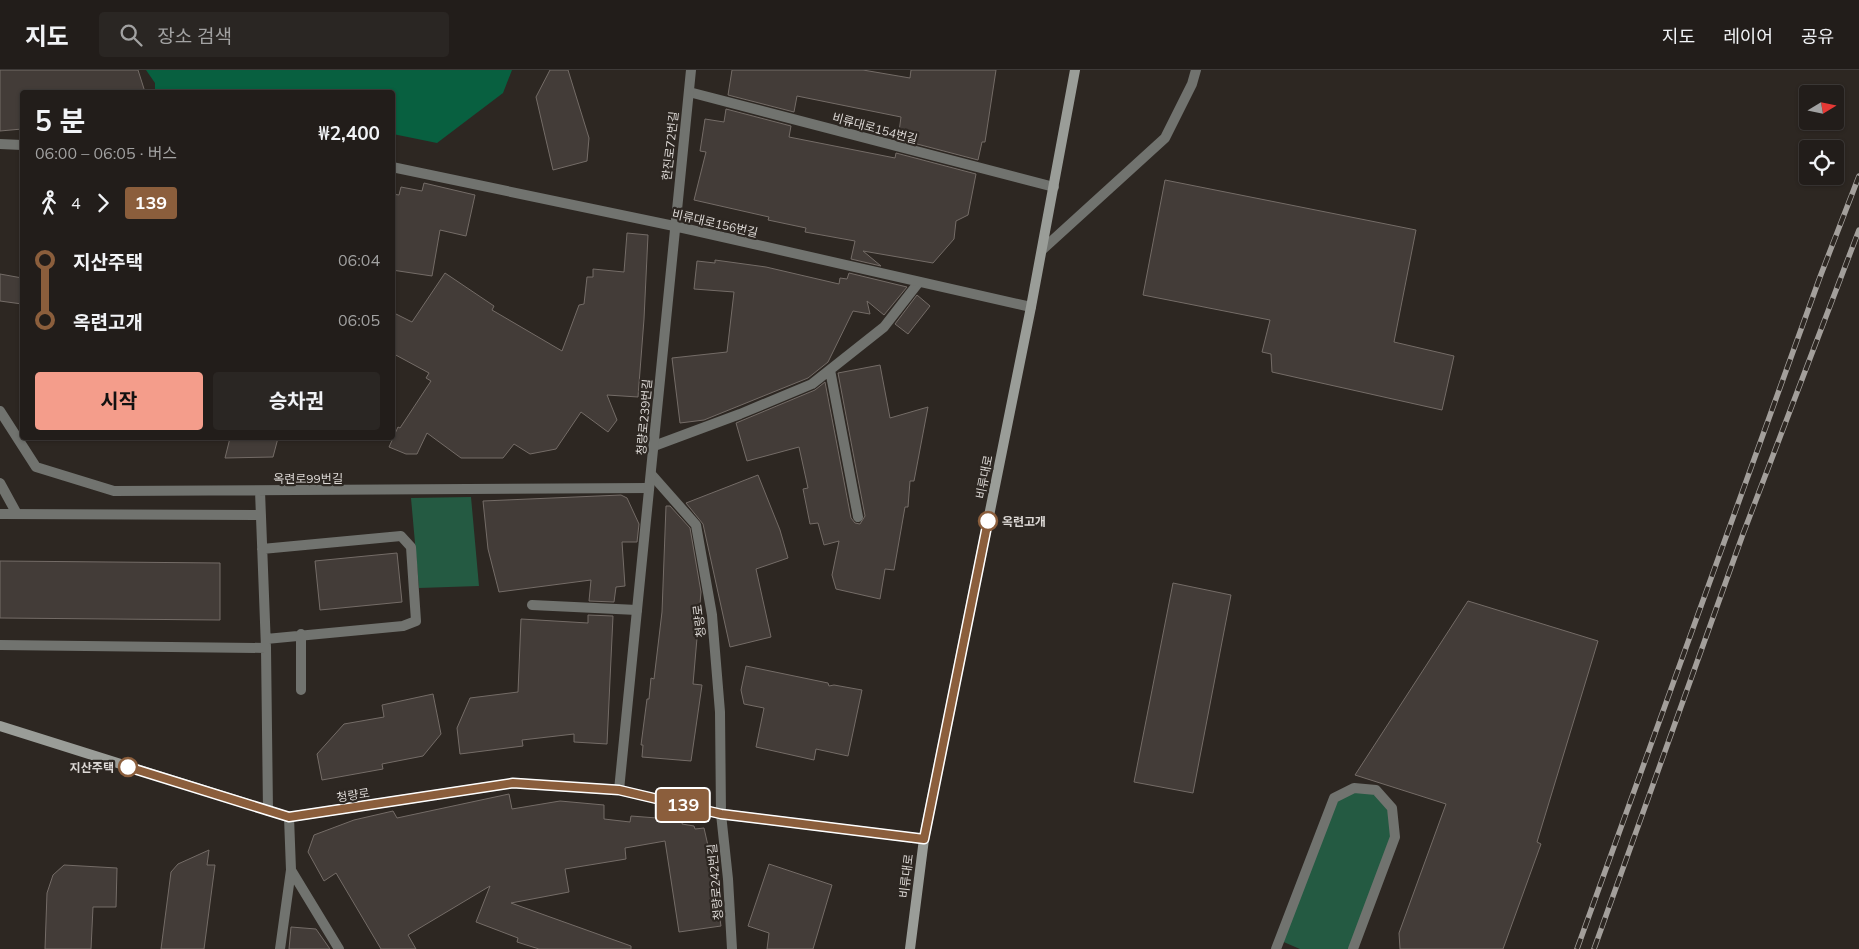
<!DOCTYPE html>
<html lang="ko">
<head>
<meta charset="utf-8">
<style>
	:root { --surface:#221d1a; --page:#2a2623; --text:#f1f3f6; --muted:#a2a2a2; --line:#3f3b39; --accent:#f49d8b }
	body { margin:0; font-family:Mulish,"Noto Sans KR",sans-serif; background:var(--page); color:var(--text); height:100vh; display:flex; flex-direction:column; font-size:19px; white-space:nowrap }
	* { box-sizing:border-box; margin:0 }
	p { font-size:16px; color:var(--muted) }
	.icon { flex:none; width:28px; height:28px; fill:none; stroke:currentColor; stroke-width:2; stroke-linecap:round; stroke-linejoin:round }
	.map { position:relative; flex:1; overflow:hidden }
	.panel { position:absolute; left:20px; top:20px; width:375px; height:350px; display:flex; flex-direction:column; background:var(--surface); border-radius:5px; box-shadow:0 1px 4px #0004,0 0 0 1px var(--line) }
	.panel>* { flex:none }
	.badge { padding:0 10px; border-radius:4px; font-size:18px; line-height:32px }
	.needle { width:32px; rotate:80deg }
	.tools { position:absolute; left:1799px; top:15px; display:grid; gap:10px }
	.tools a { display:grid; place-items:center; width:45px; height:45px; border-radius:5px; background:var(--surface); box-shadow:0 1px 4px #0004,0 0 0 1px var(--line); font-size:25px }
	.map>.badge { position:absolute; translate:-50% -50%; box-shadow:0 0 0 2px #fff }
	.legs { display:flex; align-items:center; gap:8px; height:55px; padding:0 15px; font-size:16px }
	.legs p { margin-inline-start:auto }
	.overview { display:flex; align-items:center; justify-content:space-between; height:85px; padding:0 15px }
	h1 { font-size:28px; font-weight:700; line-height:38px }
	.primary-button { display:flex; gap:10px; margin-top:auto; padding:10px 15px }
	.primary-button a { flex:1; height:58px; border-radius:5px; background:var(--accent); color:#111; font-size:20px; font-weight:700; line-height:58px; text-align:center }
	.primary-button a+a { background:var(--page); color:var(--text) }
	ul { padding:0 15px; list-style:none }
	li { display:flex; align-items:center; gap:18px; height:60px; font-size:19px }
	li i { display:grid; place-items:center; width:8px; height:100%; margin:0 6px; background:currentColor }
	li i::after { content:''; width:12px; height:12px; margin:-6px; border:4px solid; border-radius:50%; background:var(--surface) }
	li p { margin-inline-start:auto }
	li:first-child i { background:linear-gradient(#0000 50%,currentColor 0) }
	li:last-child i { background:linear-gradient(currentColor 50%,#0000 0) }
	header { display:flex; align-items:center; gap:30px; box-sizing:border-box; height:70px; padding:0 25px; background:var(--surface); border-bottom:1px solid var(--line) }
	header strong { font-size:24px }
	nav { display:flex; gap:28px; margin-inline-start:auto; font-size:18px }
	.search { width:350px; height:45px; background:var(--page); display:flex; align-items:center; gap:12px; box-sizing:border-box; padding:0 18px; border-radius:5px; color:var(--muted); font-size:19px }
	.map>svg:first-child { display:block }
	.green { fill:#245a42 }
	.forest { fill:#086040 }
	.building { fill:#433c38; stroke:#746c67 }
	.lines { fill:none; stroke-linecap:round; stroke-linejoin:round }
	.lane { stroke:#71736f; stroke-width:10 }
	.street { stroke:#71736f; stroke-width:10 }
	.secondary { stroke:#9a9d98; stroke-width:10 }
	.rail-casing { stroke:#a39f9b; stroke-width:5.5 }
	.rail { stroke:#2d2722; stroke-width:4; stroke-dasharray:11; stroke-linecap:butt }
	.line-1-casing { stroke:#fff; stroke-width:11 }
	.line-1 { stroke:#8b5e3c; stroke-width:8 }
	.stop-1-dot { fill:#fff; stroke:#8b5e3c; stroke-width:2.5 }
	.labels { text-anchor:middle; dominant-baseline:central; stroke-width:4.5; stroke-linejoin:round; paint-order:stroke }
	.street-label { font-size:12px; fill:#ddd9d6; stroke:#2d2722 }
	.stop-label { font-size:12px; font-weight:bold; fill:#ddd9d6; stroke:#2d2722; text-anchor:start }
</style>
</head>
<body>
<header>
<strong>지도</strong>
<div class="search"><svg class="icon" aria-label="search" viewBox="0 0 24 24"><circle cx="10" cy="10" r="6"/><path d="M15 15l6 6"/></svg>장소 검색</div>
<nav><a>지도</a><a>레이어</a><a>공유</a></nav>
</header>
<div class="map">
<svg width="1859" height="879" viewBox="0 0 1859 879">
	<rect width="100%" height="100%" fill="#2d2722"/>
	<path class="green" d="M471 427 479 516 419 518 411 428Z
		M1354 718 1376 720 1392 738 1395 767 1353 879H1300L1279 870 1334 728Z"/>
	<path class="forest" d="M146 0H512L503 23 437 73 393 64 392 22H155V13Z"/>
	<path class="building" d="M0 0H138L145 22H22V59L0 61Z
		M550 0H568L589 68 587 91 553 100 536 27Z
		M732 0H863L910 8 911 0H996L985 72H982L978 90 898 69 901 47 797 26 794 42 728 25Z
		M726 39 791 56 789 67 895 88 896 83 976 104 968 145 956 151 954 169 933 193 863 181 881 196 851 189 855 171 805 162 806 158 768 150 769 147 694 130 706 82 700 81 705 49 724 52Z
		M1165 110 1416 160 1394 272 1454 286 1442 340 1272 302 1271 284 1262 282 1270 250 1143 225Z
		M424 113 475 125 466 166 440 160 432 206 392 200V124L399 125 401 117 422 121Z
		M627 163 648 165 644 249 638 327 607 325 617 350 608 362 581 342 556 379 530 384 514 374 503 388H461L427 363 417 384H406L389 377 398 357 400 358 431 311 426 308 429 303 392 283V242L412 252 445 203 494 236 492 240 562 281 579 235 584 234 587 207H593V199L624 202Z
		M715 190 766 197 839 214 840 208 847 209 849 203 907 217 884 245 867 231 870 244 853 241 828 292 808 308 704 350 680 353 672 288 727 282 734 222 694 219 697 191 715 193Z
		M0 204 22 208V234L0 231Z
		M917 225 930 236 908 264 895 254Z
		M880 295 890 348 928 337 914 411H910L908 437H905L894 500 885 499 880 529 836 519 832 505 839 471 824 475 818 453 810 454 803 419 808 418 799 377 747 391 736 353 815 320 825 312 851 448 855 453 860 454 865 446 838 303Z
		M230 368H278L273 387 225 388Z
		M758 405 780 460 788 488 756 499 771 567 730 577 703 454 686 433Z
		M621 425 627 428 639 454 637 472H622L625 516 616 517 614 532 589 531 591 510 499 522 488 479 483 431Z
		M666 436H670L690 458 701 522 693 614 702 615 691 691 642 687 643 675H641L647 629H649L651 608 654 609 662 542Z
		M397 483 402 532 320 540 315 491Z
		M0 491 220 493V550L0 548Z
		M1173 513 1231 525 1193 723 1134 712Z
		M1468 531 1598 571 1537 772 1541 774 1503 879H1400L1399 863 1446 734 1355 705Z
		M588 545 613 546 607 674 574 672V664L522 670 523 676 460 684 457 658 470 628 518 622 521 549 588 553Z
		M746 596 828 613 829 616 834 615 862 620 848 686 816 679 814 690 756 677 764 638 744 634 741 620Z
		M433 624 441 664 423 686 382 694 383 699 322 710 317 684 344 654 384 647 382 635Z
		M509 724 512 739 560 731 604 735V749L630 752 631 746 683 750 682 754 694 756 695 759 704 758 711 789 721 856 679 862 665 771 625 778 626 789 565 799 569 822 511 833 631 876V879H539L517 872 518 868 476 852 490 816 408 865 416 879H381L336 803 324 811 308 782 314 765 354 750 393 741 397 748Z
		M209 780 207 795H215L204 879H161L171 802 178 794Z
		M769 794 832 815 813 879H767L769 863 748 856Z
		M64 795 117 798 116 837H93L91 879H45L47 823 53 805Z
		M291 857 316 859 330 879H289Z"/>
	<g class="lines">
		<path class="lane" d="M689 22 1054 117
			M1043 179 1165 68 1192 14 1196 0
			M830 300 858 447
			M0 341 36 397 114 421 649 418
			M654 376 740 344 812 314 884 257 919 212
			M651 404 696 455 712 545 720 642 721 744 728 809 732 879
			M0 413 17 444
			M260 421 266 578 268 741
			M0 444 261 445
			M262 479 401 466 411 477 416 551 403 556 266 569
			M532 535 637 540
			M0 575 266 578
			M301 620V564
			M1276 879 1334 728 1354 718 1376 720 1392 738 1395 767 1353 879"/>
		<path class="street" d="M0 74 22 75
			M392 97 674 156 1031 237
			M619 720 691 0
			M291 800 339 879
			M280 879 291 800 289 747"/>
		<path class="secondary" d="M0 656 289 747 513 713 619 720 721 744 924 769
			M910 879 924 769 1031 237 1075 0"/>
		<defs>
			<path id="rail" d="M1577 879 1820 207 1859 106
				M1594 879 1743 464 1859 160"/>
		</defs>
		<use href="#rail" class="rail-casing"/>
		<use href="#rail" class="rail"/>
	</g>
	<g class="lines">
		<defs>
			<path id="line-1" d="M128 697 289 747 513 713 619 720 721 744 924 769 988 451"/>
		</defs>
		<use href="#line-1" class="line-1-casing"/>
		<use href="#line-1" class="line-1"/>
	</g>
	<g class="stop-1-dot">
		<circle cx="988" cy="451" r="9"/>
		<circle cx="128" cy="697" r="9"/>
	</g>
	<g class="labels">
		<g class="street-label">
			<text transform="translate(875 58) rotate(15)">비류대로154번길</text>
			<text transform="translate(670 76) rotate(-84)">한진로72번길</text>
			<text transform="translate(715 153) rotate(13)">비류대로156번길</text>
			<text transform="translate(644 347) rotate(-85)">청량로239번길</text>
			<text transform="translate(984 407) rotate(-79)">비류대로</text>
			<text x="308" y="408">옥련로99번길</text>
			<text transform="translate(699 551) rotate(-97)">청량로</text>
			<text transform="translate(353 725) rotate(-9)">청량로</text>
			<text transform="translate(906 806) rotate(-83)">비류대로</text>
			<text transform="translate(715 812) rotate(-95)">청량로242번길</text>
		</g>
		<g class="stop-label">
			<text x="1002" y="451">옥련고개</text>
			<text x="114" y="697" text-anchor="end">지산주택</text>
		</g>
	</g>
</svg>
<div class="tools">
<a><svg class="needle" viewBox="-14 -14 28 28"><path d="M0-13l5 13h-10z" fill="#e53935"/><path d="M0 13l5-13h-10z" fill="#a2a2a2"/></svg></a>
<a><svg class="icon" aria-label="locate" viewBox="0 0 24 24"><circle cx="12" cy="12" r="6"/><path d="M12 2v4M12 18v4M2 12h4M18 12h4"/></svg></a>
</div>
<b class="badge" style="left:683px;top:735px;background:#8b5e3c;color:#fff">139</b>
<section class="panel">
<div class="overview"><div><h1>5 분</h1><p>06:00 – 06:05 · 버스</p></div><b>₩2,400</b></div>
<div class="legs"><svg class="icon" aria-label="walk" viewBox="0 0 24 24"><circle cx="13" cy="4" r="2"/><path d="M13 8l-2 6 4 7M11 14l-3 7M7 12l3-4h3l4 4"/></svg>4<svg class="icon" aria-label="forward" viewBox="0 0 24 24"><path d="M9 5l7 7-7 7"/></svg><b class="badge" style="background:#8b5e3c;color:#fff">139</b></div>
<ul>
<li><i style="color:#8b5e3c"></i><b>지산주택</b><p>06:04</p></li>
<li><i style="color:#8b5e3c"></i><b>옥련고개</b><p>06:05</p></li>
</ul>
<div class="primary-button"><a>시작</a><a>승차권</a></div>
</section>
</div>
</body>
</html>
